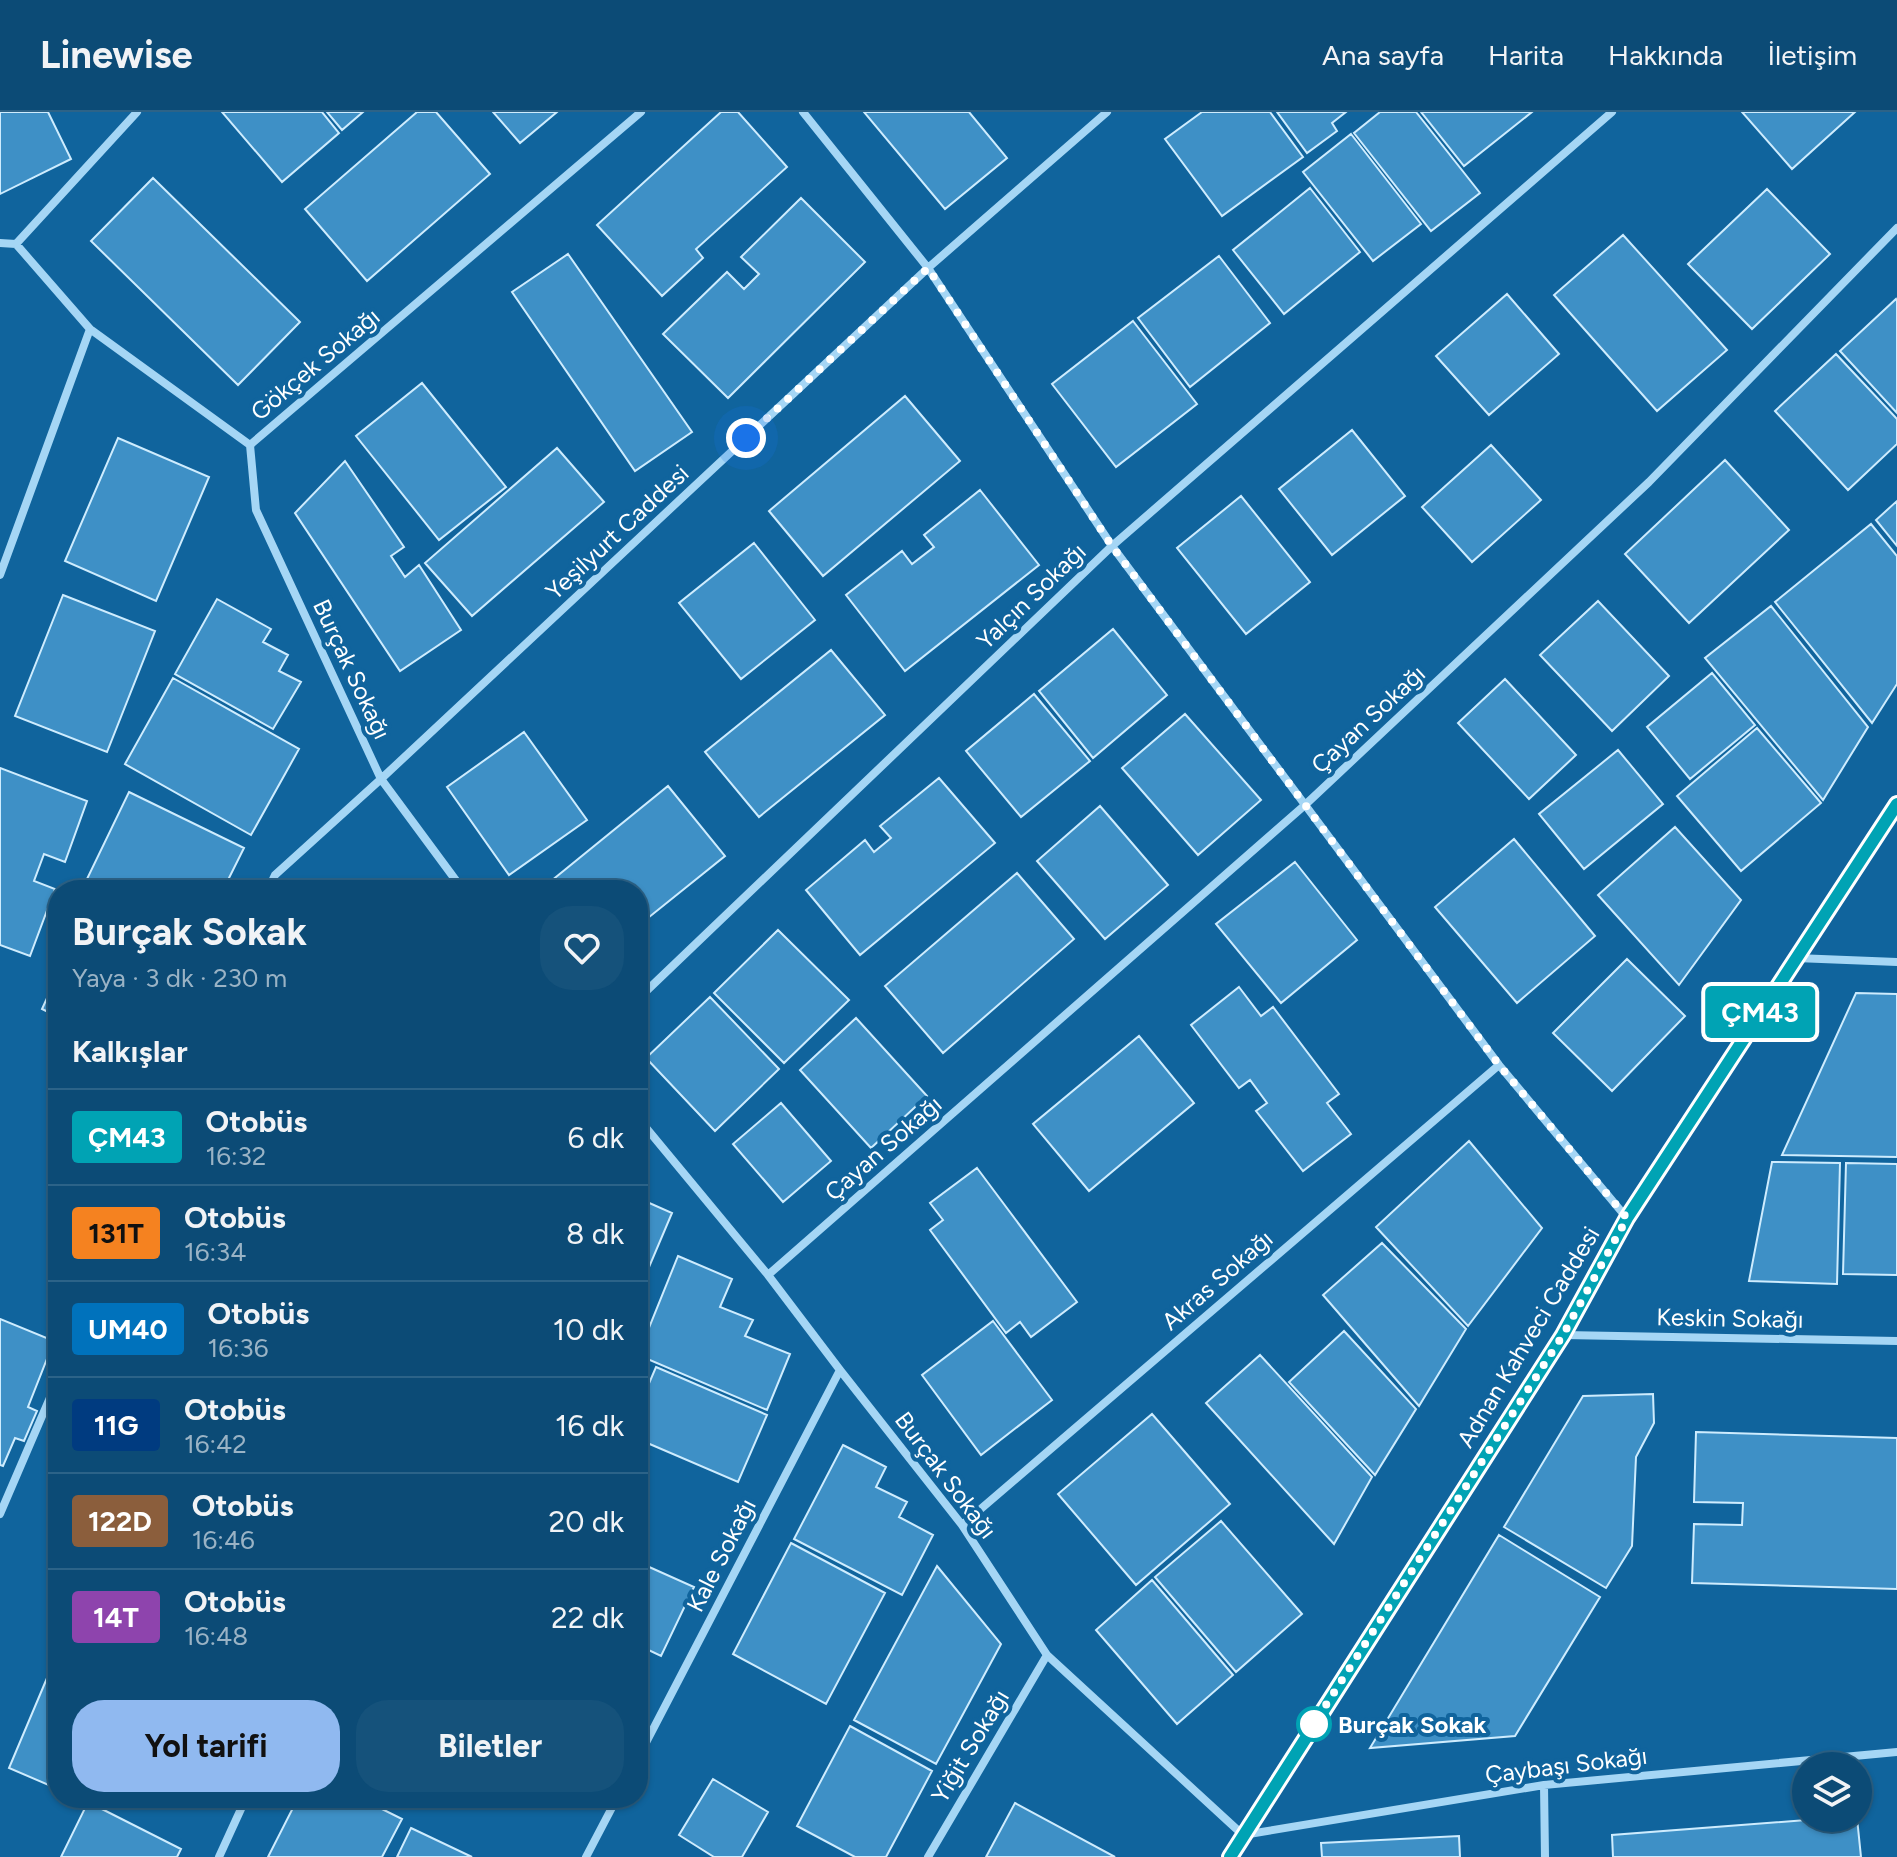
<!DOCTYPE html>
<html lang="tr">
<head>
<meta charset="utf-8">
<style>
	:root { --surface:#0c4b76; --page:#15527b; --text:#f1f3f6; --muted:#9ab3c5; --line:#2c6388; --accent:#90b9f0 }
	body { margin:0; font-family:Figtree,sans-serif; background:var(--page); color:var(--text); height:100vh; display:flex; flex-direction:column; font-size:30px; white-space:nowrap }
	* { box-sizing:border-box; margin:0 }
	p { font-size:26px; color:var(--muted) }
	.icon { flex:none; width:44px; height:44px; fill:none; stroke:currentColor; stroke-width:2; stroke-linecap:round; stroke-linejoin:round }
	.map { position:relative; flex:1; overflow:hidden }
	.details { position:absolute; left:48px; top:768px; width:600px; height:928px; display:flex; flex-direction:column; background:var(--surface); border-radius:32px; box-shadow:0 2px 6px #0004,0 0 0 2px var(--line) }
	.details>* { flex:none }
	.badge { padding:0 16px; border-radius:6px; font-size:28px; line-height:52px }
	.controls { position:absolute; left:1792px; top:1640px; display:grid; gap:16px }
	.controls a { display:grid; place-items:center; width:80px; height:80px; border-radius:50%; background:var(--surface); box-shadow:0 2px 6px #0004,0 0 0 2px var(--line); font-size:40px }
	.you { position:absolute; width:40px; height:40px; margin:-20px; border:6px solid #fff; border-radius:50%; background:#1a73e8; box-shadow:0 0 0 12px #1a73e833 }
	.map>.badge { position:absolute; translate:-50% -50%; box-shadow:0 0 0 4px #fff }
	h2 { padding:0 24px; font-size:30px; line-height:72px }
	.round { display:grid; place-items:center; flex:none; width:84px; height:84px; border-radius:32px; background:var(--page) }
	.head { display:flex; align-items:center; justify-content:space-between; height:136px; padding:0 24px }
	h1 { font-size:38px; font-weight:700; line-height:60px }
	.button { display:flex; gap:16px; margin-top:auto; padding:16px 24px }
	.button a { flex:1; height:92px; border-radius:32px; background:var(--accent); color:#111; font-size:32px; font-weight:700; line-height:92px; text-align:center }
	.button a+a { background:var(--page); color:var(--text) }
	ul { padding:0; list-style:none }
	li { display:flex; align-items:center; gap:24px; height:96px; padding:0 24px; border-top:2px solid var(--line) }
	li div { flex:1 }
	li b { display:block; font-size:30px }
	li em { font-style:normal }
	li .badge { min-width:88px; font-weight:700; text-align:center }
	header { display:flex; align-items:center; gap:48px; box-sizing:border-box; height:112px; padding:0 40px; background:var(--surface); border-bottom:2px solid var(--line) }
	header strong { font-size:38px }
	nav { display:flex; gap:44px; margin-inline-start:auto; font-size:28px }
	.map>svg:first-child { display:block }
	.building { fill:#3e90c6; stroke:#ceecfe; stroke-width:2 }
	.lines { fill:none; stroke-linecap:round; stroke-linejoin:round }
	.street { stroke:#a5d6f5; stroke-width:8 }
	.secondary { stroke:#d6edfe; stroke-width:16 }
	.line-casing { stroke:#fff; stroke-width:18 }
	.line { stroke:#00a3b4; stroke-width:12 }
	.walk { stroke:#fff; stroke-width:8; stroke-dasharray:0 14.4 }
	.stop-dot { fill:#fff; stroke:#00a3b4; stroke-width:4 }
	.labels { text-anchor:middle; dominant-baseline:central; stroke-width:8; stroke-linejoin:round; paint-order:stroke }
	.street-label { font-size:24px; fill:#fff; stroke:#10649d }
	.stop-label { font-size:24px; font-weight:bold; fill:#fff; stroke:#10649d; text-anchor:start }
</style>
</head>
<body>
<header>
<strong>Linewise</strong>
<nav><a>Ana sayfa</a><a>Harita</a><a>Hakkında</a><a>İletişim</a></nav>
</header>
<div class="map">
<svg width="1897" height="1745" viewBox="0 0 1897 1745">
	<rect width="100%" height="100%" fill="#10649d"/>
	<path class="building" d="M0 0H48L71 47 0 82Z
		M222 0H322L339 21 282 70Z
		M327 0H363L342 18Z
		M417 0H436L490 62 367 169 305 97Z
		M493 0H557L520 31Z
		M721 0H738L787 55 696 137 703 146 662 184 597 113Z
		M864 0H969L1007 46 945 97Z
		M1202 0H1270L1303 45 1222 104 1165 27Z
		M1277 0H1346L1332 11 1337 19 1307 41Z
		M1380 0H1416L1480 81 1431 119 1354 21Z
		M1421 0H1532L1464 54Z
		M1742 0H1855L1792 57Z
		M1351 22 1421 112 1373 149 1303 60Z
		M153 66 300 210 238 273 91 129Z
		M1310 76 1360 140 1284 202 1233 138Z
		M1767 77 1830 142 1752 217 1688 152Z
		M801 86 865 150 728 286 663 222 727 160 744 177 759 162 741 145Z
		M1623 123 1727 238 1657 299 1554 183Z
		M568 142 692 320 635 359 512 180Z
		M1219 144 1270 211 1190 275 1138 206Z
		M1507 182 1559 242 1489 303 1436 244Z
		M1896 187 1897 189V301L1840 239Z
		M1133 209 1197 292 1116 355 1052 272Z
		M1836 242 1897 307V332L1848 378 1775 299Z
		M422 271 506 375 439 428 356 324Z
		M905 284 960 349 823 464 769 399Z
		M1352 318 1405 384 1332 443 1279 377Z
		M118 326 209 365 156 489 65 449Z
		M1491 333 1541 388 1472 450 1422 395Z
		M557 336 604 390 472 504 425 451Z
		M1725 348 1789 418 1689 511 1625 442Z
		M345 349 404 435 391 444 405 465 419 453 461 518 400 559 295 401Z
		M980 378 1039 453 905 559 846 483 902 439 912 452 934 435 924 423Z
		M1241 384 1310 470 1246 522 1177 436Z
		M1897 389V434L1876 408Z
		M1871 412 1897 444V572L1872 611 1775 490Z
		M754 431 815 508 741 567 679 491Z
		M63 483 155 519 107 640 15 604Z
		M217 487 271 517 263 530 288 543 279 559 301 570 273 617 175 562Z
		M1598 489 1669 564 1612 619 1540 543Z
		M1771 494 1868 615 1823 688 1705 546Z
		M1113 517 1167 583 1093 646 1039 579Z
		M831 538 885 603 759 705 705 640Z
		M1712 561 1755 613 1690 667 1647 615Z
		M173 566 299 637 251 723 125 652Z
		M1505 567 1576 643 1529 687 1458 611Z
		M1034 582 1090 649 1021 705 966 639Z
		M1185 602 1261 688 1198 743 1122 656Z
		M1757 616 1821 691 1741 759 1677 684Z
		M524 620 587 708 509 763 447 675Z
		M1618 638 1663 692 1584 757 1539 702Z
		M0 656 87 689 65 750 44 742 34 769 55 777 30 844 0 833Z
		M939 666 995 731 860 843 806 778 865 728 874 740 891 726 880 714Z
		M668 674 725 744 638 814V778H540Z
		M129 680 244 736 223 778H103L86 769Z
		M1100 694 1168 773 1105 827 1037 749Z
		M1675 715 1741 788 1679 873 1598 783Z
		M1514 727 1595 824 1517 891 1435 795Z
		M1295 750 1357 828 1281 891 1216 812Z
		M1017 761 1074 827 943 941 885 874Z
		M778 818 849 888 784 951 714 881Z
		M1627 847 1685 904 1612 979 1553 921Z
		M58 862V905L42 897Z
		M1239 875 1261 904 1273 895 1339 982 1327 991 1351 1022 1303 1059 1256 999 1267 991 1250 968 1239 976 1191 913Z
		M1856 881 1897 882V1045L1782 1043Z
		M710 885 779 957 715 1019 646 946Z
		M856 906 927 984 871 1036 800 958Z
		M1139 924 1194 991 1089 1079 1033 1012Z
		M781 991 831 1049 783 1090 733 1032Z
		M1469 1029 1542 1116 1468 1214 1376 1115Z
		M1772 1050 1840 1051 1837 1172 1749 1169Z
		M1846 1051 1897 1052V1163L1843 1162Z
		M977 1056 1077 1190 1031 1225 1020 1210 1006 1221 930 1118 943 1108 930 1091Z
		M638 1086 672 1101 638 1181Z
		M1382 1131 1466 1217 1419 1294 1323 1183Z
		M678 1144 732 1167 720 1195 753 1208 745 1224 790 1242 767 1298 638 1243Z
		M0 1207 54 1229 28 1295 37 1299 24 1329 15 1326 3 1354 0 1353Z
		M993 1209 1052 1288 981 1343 922 1263Z
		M1344 1219 1416 1297 1375 1363 1289 1270Z
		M1260 1243 1372 1365 1334 1432 1206 1291Z
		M656 1255 767 1303 738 1370 638 1327V1297Z
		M1653 1282 1654 1311 1636 1345 1632 1434 1606 1476 1504 1415 1583 1284Z
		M1152 1302 1230 1392 1136 1473 1058 1382Z
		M1696 1320 1897 1326V1477L1692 1471 1694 1412 1742 1413 1743 1391 1694 1390Z
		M843 1333 886 1355 876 1375 907 1390 899 1405 933 1423 902 1483 794 1427Z
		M1221 1409 1302 1502 1236 1560 1155 1465Z
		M1499 1423 1600 1485 1515 1624 1370 1636Z
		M791 1431 885 1481 826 1592 733 1542Z
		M638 1450 694 1475 661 1544 638 1533Z
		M937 1454 1001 1532 936 1652 854 1608Z
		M1152 1468 1233 1563 1177 1612 1096 1518Z
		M58 1540V1677L9 1656Z
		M850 1614 932 1659 886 1745H855L797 1714Z
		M713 1667 768 1700 742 1745H714L679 1723Z
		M298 1686H360L402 1707 382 1745H268Z
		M88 1690 181 1737 177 1745H61Z
		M1015 1691 1115 1745H986Z
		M1832 1706H1857L1861 1745H1613L1612 1723Z
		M411 1716 472 1745H397Z
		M1459 1724 1460 1745H1322L1321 1731Z"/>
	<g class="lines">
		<path class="street" d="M803 0 928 156 1112 434 1499 953 1626 1105
			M0 131 16 132 137 0
			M16 132 90 217 250 333 641 0
			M250 333 256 398 381 667 463 778
			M0 463 90 217
			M268 778 275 763 381 667 928 156 1107 0
			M1796 846 1897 850
			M638 887 1112 434 1612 0
			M638 1006 768 1163 840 1258 962 1413 1047 1543 1243 1723 1544 1673 1897 1640
			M768 1163 1305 693 1649 370 1897 116
			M1564 1223 1897 1229
			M0 1402 58 1267
			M962 1413 1499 953
			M638 1646 840 1258
			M1544 1673 1545 1745
			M219 1745 246 1686
			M586 1745 617 1686
			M928 1745 1047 1543"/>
		<path class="secondary" d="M1230 1745 1563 1223 1627 1106 1897 692"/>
	</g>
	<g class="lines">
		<defs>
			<path id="line" d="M1230 1745 1563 1223 1627 1106 1897 692"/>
		</defs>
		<use href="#line" class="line-casing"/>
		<use href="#line" class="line"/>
		<path class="walk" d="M746 326 928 156 1112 434 1499 953 1627 1106 1563 1223 1310 1618 1314 1612"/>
	</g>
	<circle class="stop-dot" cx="1314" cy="1612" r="16"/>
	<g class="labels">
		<g class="street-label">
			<text transform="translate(315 252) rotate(-40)">Gökçek Sokağı</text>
			<text transform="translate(617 420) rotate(-43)">Yeşilyurt Caddesi</text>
			<text transform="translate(1031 484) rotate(-44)">Yalçın Sokağı</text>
			<text transform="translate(352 557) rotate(65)">Burçak Sokağı</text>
			<text transform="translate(1368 607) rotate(-43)">Çayan Sokağı</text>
			<text transform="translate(883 1036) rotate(-41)">Çayan Sokağı</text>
			<text transform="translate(1217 1168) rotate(-41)">Akras Sokağı</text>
			<text transform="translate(1730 1206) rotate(1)">Keskin Sokağı</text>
			<text transform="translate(1528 1225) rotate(-59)">Adnan Kahveci Caddesi</text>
			<text transform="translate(946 1363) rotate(53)">Burçak Sokağı</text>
			<text transform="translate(721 1443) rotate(-63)">Kale Sokağı</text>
			<text transform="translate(970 1634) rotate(-59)">Yiğit Sokağı</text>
			<text transform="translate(1566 1653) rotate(-7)">Çaybaşı Sokağı</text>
		</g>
		<g class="stop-label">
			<text x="1338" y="1612">Burçak Sokak</text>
		</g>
	</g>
</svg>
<div class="controls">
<a><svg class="icon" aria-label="layers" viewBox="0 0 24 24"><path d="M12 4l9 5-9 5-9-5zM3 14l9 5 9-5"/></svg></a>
</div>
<div class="you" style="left:746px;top:326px"></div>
<b class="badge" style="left:1760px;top:900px;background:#00a3b4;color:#fff">ÇM43</b>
<section class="details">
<div class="head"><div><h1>Burçak Sokak</h1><p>Yaya · 3 dk · 230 m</p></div><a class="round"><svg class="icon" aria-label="heart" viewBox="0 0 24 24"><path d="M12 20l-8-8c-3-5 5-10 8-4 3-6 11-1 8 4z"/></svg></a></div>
<h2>Kalkışlar</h2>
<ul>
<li><span class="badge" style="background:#00a3b4;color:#fff">ÇM43</span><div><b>Otobüs</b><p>16:32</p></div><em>6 dk</em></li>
<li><span class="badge" style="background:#f58220;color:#111">131T</span><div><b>Otobüs</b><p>16:34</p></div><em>8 dk</em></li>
<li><span class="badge" style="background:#0072bc;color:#fff">UM40</span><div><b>Otobüs</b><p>16:36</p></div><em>10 dk</em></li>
<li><span class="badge" style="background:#003b80;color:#fff">11G</span><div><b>Otobüs</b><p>16:42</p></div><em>16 dk</em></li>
<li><span class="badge" style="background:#8b5e3c;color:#fff">122D</span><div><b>Otobüs</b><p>16:46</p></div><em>20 dk</em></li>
<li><span class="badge" style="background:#8e44ad;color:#fff">14T</span><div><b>Otobüs</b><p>16:48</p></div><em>22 dk</em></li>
</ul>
<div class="button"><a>Yol tarifi</a><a>Biletler</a></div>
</section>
</div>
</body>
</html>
